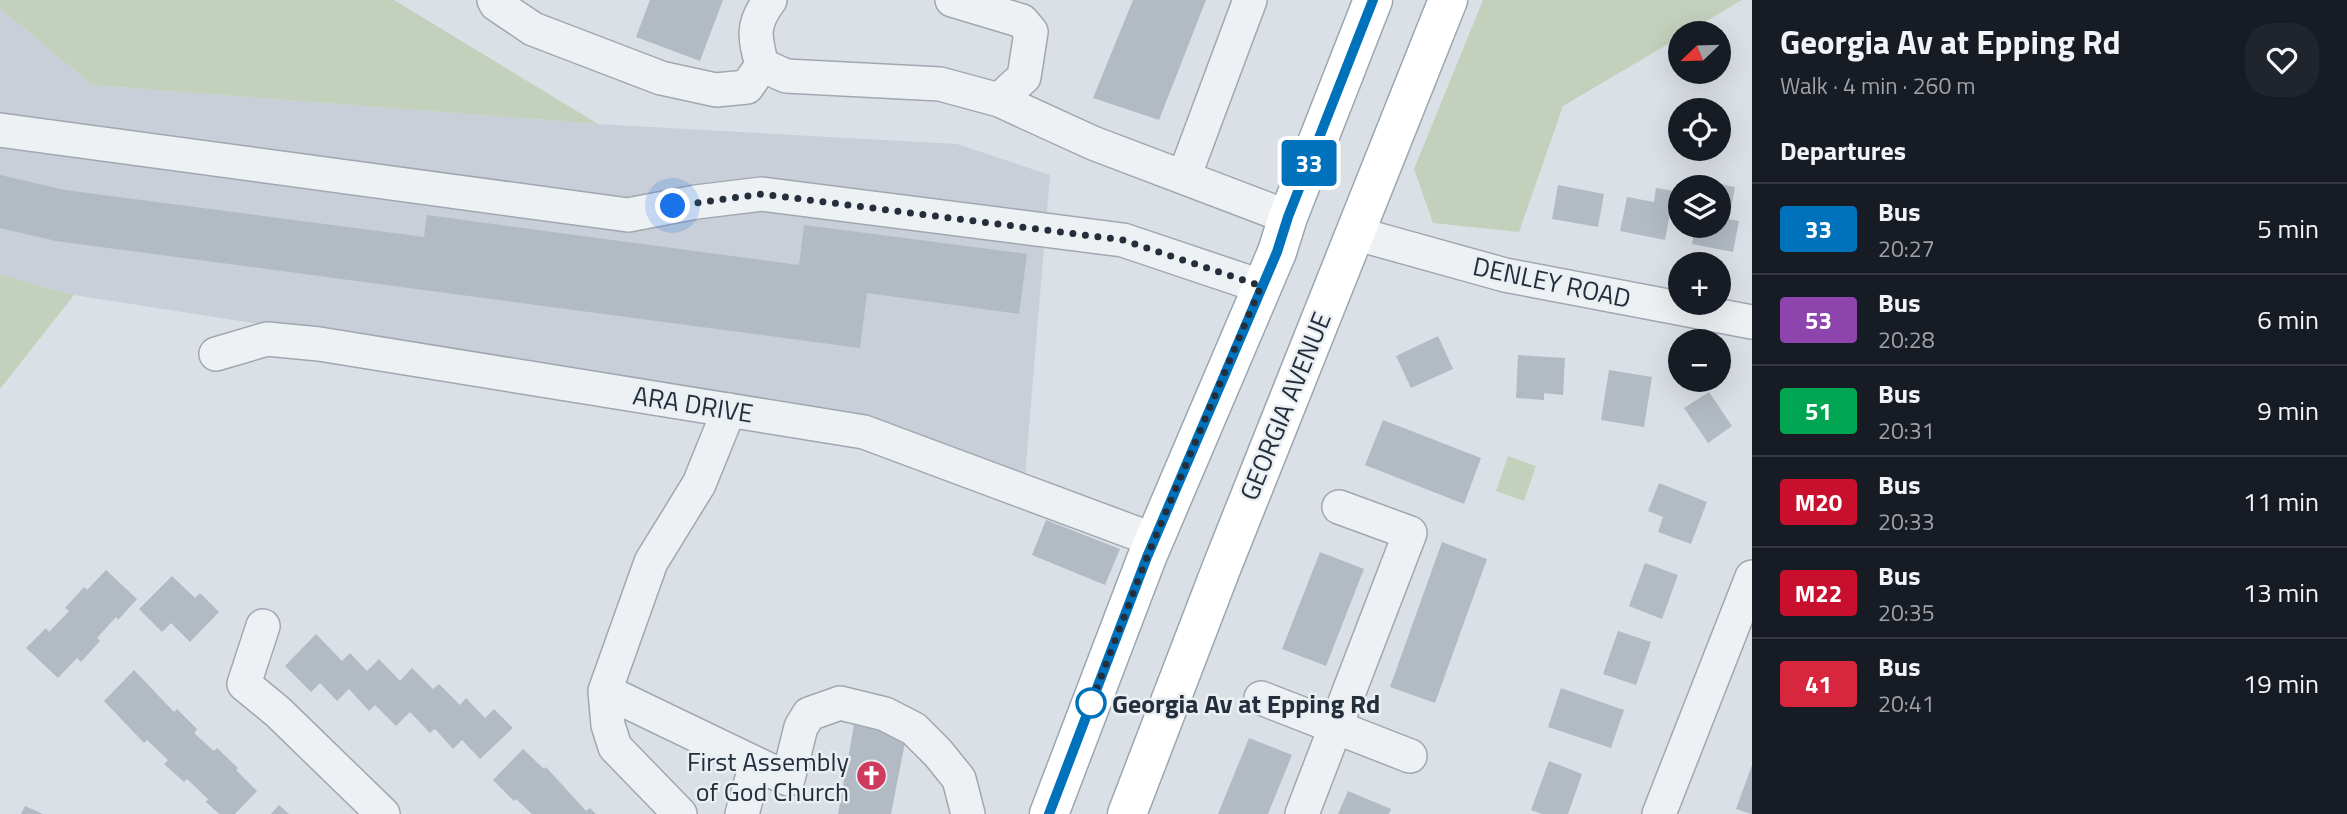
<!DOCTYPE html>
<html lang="en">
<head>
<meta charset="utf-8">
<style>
	:root { --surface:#171b24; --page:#20242c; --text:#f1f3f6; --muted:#9ea1a6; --line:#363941 }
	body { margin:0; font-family:"Titillium Web",sans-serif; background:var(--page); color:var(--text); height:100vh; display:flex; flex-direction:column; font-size:26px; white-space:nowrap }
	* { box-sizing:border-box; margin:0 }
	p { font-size:23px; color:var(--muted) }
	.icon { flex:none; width:38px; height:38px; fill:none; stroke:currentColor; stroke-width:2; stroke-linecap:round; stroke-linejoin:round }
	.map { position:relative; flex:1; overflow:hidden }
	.details { display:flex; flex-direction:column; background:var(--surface); width:595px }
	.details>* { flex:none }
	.badge { padding:0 14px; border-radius:5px; font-size:24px; line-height:46px }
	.needle { width:46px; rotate:247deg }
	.buttons { position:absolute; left:1668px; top:21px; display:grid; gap:14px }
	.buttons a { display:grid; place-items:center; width:63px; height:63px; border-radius:50%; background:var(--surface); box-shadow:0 7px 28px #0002; font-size:35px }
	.you { position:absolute; width:35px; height:35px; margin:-18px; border:5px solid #fff; border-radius:50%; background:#1a73e8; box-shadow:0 0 0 10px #1a73e833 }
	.map>.badge { position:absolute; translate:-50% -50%; box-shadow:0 0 0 4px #fff }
	h2 { padding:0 28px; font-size:26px; line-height:63px }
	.round { display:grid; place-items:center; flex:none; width:74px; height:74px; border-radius:28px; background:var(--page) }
	.overview { display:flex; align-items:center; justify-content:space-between; height:119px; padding:0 28px }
	h1 { font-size:33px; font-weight:700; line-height:52px }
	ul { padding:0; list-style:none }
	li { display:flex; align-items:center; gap:21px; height:91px; padding:0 28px; border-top:2px solid var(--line) }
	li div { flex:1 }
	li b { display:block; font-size:26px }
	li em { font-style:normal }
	li .badge { min-width:77px; font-weight:700; text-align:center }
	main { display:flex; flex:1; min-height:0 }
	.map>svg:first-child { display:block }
	.built { fill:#c9cfd8 }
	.green { fill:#c3d0bc }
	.building { fill:#b2bac3 }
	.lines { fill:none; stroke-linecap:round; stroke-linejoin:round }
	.minor-casing { stroke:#a1a7b0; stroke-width:36 }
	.major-casing { stroke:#9aa6b2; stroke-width:41 }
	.minor { stroke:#eef1f4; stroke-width:33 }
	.major { stroke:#fff; stroke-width:38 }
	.line-casing { stroke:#fff; stroke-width:16 }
	.line { stroke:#0072bc; stroke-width:10 }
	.walk { stroke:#252f3c; stroke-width:7; stroke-dasharray:0 12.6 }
	.stop-dot { fill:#fff; stroke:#0072bc; stroke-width:3.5 }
	.labels { text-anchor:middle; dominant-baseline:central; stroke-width:5; stroke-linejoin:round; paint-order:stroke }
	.street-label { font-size:26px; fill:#252f3c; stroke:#eaeff4 }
	.stop-label { font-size:26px; font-weight:bold; fill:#252f3c; stroke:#eaeff4; text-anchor:start }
	.poi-label { font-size:26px; fill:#252f3c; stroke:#eaeff4; text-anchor:end }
</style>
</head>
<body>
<main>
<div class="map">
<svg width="1752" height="814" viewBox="0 0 1752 814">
	<rect width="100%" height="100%" fill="#dbe0e6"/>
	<path class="built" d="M0 8 92 85 598 124 957 144 1050 175 1025 476 835 414 74 295 0 275Z"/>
	<path class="green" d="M0 0H394L598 124 92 85 0 8Z
		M1483 0H1742L1686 33H1680V37L1563 106 1519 232 1433 223 1414 169Z
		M0 275 74 295 0 389Z
		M1508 456 1536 466 1524 501 1496 491Z"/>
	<path class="building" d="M650 0H723L700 61 636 37Z
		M1133 0H1206L1159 120 1093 98Z
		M0 175 65 190 424 237 427 215 799 265 804 225 1027 254 1019 314 867 293 860 348 56 241 0 228Z
		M1704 181 1735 187 1729 219 1739 221 1733 252 1692 244 1695 226H1718V187H1703Z
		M1558 185 1604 194 1598 227 1552 219Z
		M1656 188 1674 191 1665 240 1620 231 1627 197 1654 202Z
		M1438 336 1453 369 1411 388 1396 356Z
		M1518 355 1565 358 1563 395 1544 393V400L1516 398Z
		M1609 370 1652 377 1644 427 1601 420Z
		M1709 392 1732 426 1708 443 1684 408Z
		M1383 420 1481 458 1464 504 1365 465Z
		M1659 483 1707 502 1691 544 1658 532 1663 517 1648 511Z
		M1046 520 1120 549 1105 585 1032 555Z
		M1442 542 1487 559 1435 703 1390 687Z
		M1320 552 1364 569 1326 666 1282 649Z
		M1645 563 1678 575 1662 619 1629 606Z
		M106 570 137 599 118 620 116 617 97 638 100 641 81 662 77 658 58 678 26 648 46 628 49 632 69 611 65 608 84 587 87 590Z
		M172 576 195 598 200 593 219 612 190 642 171 623 162 632 139 609Z
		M1618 631 1651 642 1636 685 1603 674Z
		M316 634 342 661 350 653 367 671 379 659 400 681 412 668 433 689 439 684 460 705 466 698 485 718 494 709 513 728 480 759 462 740 453 749 435 729 430 733 410 712 396 726 375 705 369 711 349 689 337 701 320 683 311 692 285 666Z
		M134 670 174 712 177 709 197 729 194 733 214 751 217 748 238 768 236 770 257 791 235 814H219L206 802 208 799 187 779 184 782 164 764 168 760 147 740 144 743 104 701Z
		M1561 688 1624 710 1611 748 1548 727Z
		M854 725 906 737 891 814H838Z
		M1249 738 1292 755 1268 814H1218Z
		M523 749 544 769 546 767 586 811 590 808 596 814H532L516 799 514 801 493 780Z
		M1549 761 1582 774 1568 814H1542L1531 810Z
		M1752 765V814H1751L1736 809Z
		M1348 791 1391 809 1389 814H1338Z
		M279 805 289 814H271Z
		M25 806 43 814H21Z"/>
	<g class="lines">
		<defs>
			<path id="minor" d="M494 0 496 4 533 29 661 78 716 90 747 87 762 65
				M770 0C752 24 754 36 762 65L786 76 940 84 999 100 1093 143 1288 217
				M952 0 1022 21 1031 32 1024 77 999 100
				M0 130 628 215 696 202 762 194 1123 240 1260 286
				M1184 177 1250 0
				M1354 233 1505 275 1752 322
				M216 354 267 339 319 344 864 432 1154 540
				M263 626 244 684 278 712 383 814
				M605 691 651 562 699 484 729 410
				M1261 698 1410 756
				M680 814 615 747 608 725 605 691 788 779 801 727 809 714 840 703 885 714 914 729 938 753 959 779 968 814
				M742 814 756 764
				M1302 814 1410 533 1339 507
				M1659 814 1752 577"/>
			<path id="major" d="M1049 814 1147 557 1277 252 1288 217 1373 0
				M1127 814 1221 569 1448 0"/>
		</defs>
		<use href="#minor" class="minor-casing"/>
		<use href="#major" class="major-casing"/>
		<use href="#minor" class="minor"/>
		<use href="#major" class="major"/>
	</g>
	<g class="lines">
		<defs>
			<path id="line" d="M1049 814 1147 557 1277 252 1288 217 1373 0"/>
		</defs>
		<use href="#line" class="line-casing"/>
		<use href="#line" class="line"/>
		<path class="walk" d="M673 206 762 194 1100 237 1123 240 1261 286 1147 557 1088 711 1091 703"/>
	</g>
	<defs>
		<symbol id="church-disc" viewBox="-11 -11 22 22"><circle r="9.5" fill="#cf3b5e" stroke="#eaeff4"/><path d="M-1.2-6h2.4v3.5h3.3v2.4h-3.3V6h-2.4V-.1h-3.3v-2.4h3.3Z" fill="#fff"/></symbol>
	</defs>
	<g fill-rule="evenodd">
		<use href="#church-disc" x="854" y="758" width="35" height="35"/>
	</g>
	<circle class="stop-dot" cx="1091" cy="703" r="14"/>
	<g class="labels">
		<g class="street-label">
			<text transform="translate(1552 282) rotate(12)">DENLEY ROAD</text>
			<text transform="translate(693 404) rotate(9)">ARA DRIVE</text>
			<text transform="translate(1285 406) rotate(-68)">GEORGIA AVENUE</text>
		</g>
		<g class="stop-label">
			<text x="1112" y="703">Georgia Av at Epping Rd</text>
		</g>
		<g class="poi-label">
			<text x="849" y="761">First Assembly<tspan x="849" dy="30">of God Church</tspan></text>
		</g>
	</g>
</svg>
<div class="buttons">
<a><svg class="needle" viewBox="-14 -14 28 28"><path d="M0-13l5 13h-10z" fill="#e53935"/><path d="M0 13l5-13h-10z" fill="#9ea1a6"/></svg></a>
<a><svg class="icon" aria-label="locate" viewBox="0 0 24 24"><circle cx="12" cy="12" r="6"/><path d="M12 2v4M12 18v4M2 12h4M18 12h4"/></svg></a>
<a><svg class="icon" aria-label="layers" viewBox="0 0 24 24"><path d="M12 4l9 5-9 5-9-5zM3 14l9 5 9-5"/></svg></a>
<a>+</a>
<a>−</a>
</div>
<div class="you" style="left:673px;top:206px"></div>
<b class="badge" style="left:1309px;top:163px;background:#0072bc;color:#fff">33</b>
</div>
<section class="details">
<div class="overview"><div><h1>Georgia Av at Epping Rd</h1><p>Walk · 4 min · 260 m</p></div><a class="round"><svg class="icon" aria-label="heart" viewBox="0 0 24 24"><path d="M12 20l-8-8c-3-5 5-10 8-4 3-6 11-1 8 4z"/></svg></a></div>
<h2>Departures</h2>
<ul>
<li><span class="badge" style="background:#0072bc;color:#fff">33</span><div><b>Bus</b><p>20:27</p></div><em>5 min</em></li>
<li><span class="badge" style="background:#8e44ad;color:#fff">53</span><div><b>Bus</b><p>20:28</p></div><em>6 min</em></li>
<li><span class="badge" style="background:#00a651;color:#fff">51</span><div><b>Bus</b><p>20:31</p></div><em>9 min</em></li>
<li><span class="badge" style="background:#c8102e;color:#fff">M20</span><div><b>Bus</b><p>20:33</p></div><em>11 min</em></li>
<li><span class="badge" style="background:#c8102e;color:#fff">M22</span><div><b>Bus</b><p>20:35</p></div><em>13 min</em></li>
<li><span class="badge" style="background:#d7263d;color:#fff">41</span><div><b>Bus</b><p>20:41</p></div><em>19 min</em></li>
</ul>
</section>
</main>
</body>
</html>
